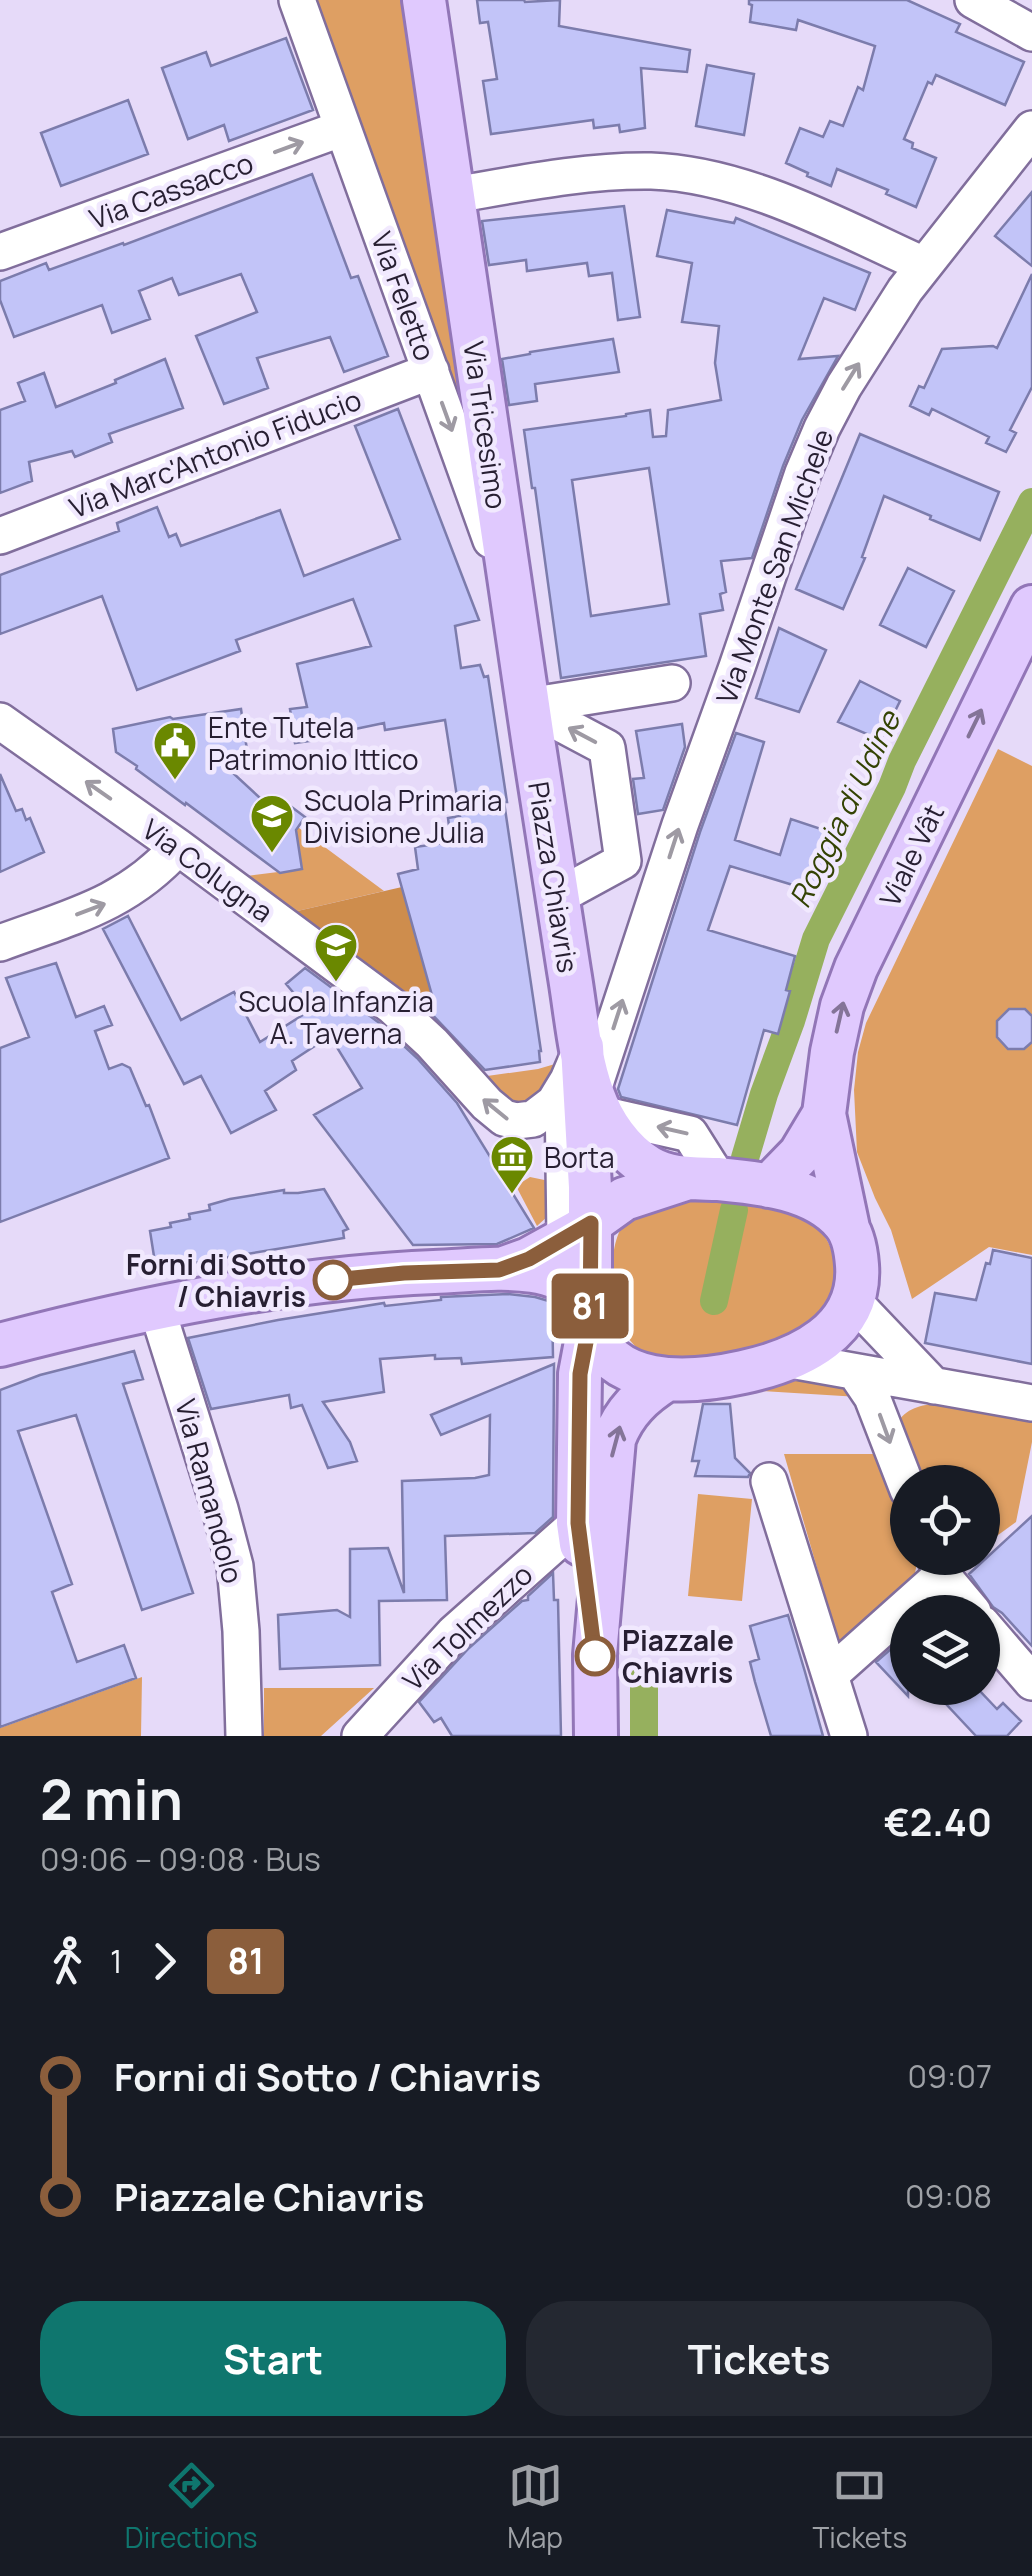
<!DOCTYPE html>
<html lang="en">
<head>
<meta charset="utf-8">
<style>
	:root { --surface:#171b24; --page:#242831; --text:#f1f3f6; --muted:#9ea1a6; --line:#363941; --accent:#0f766e }
	body { margin:0; font-family:Manrope,sans-serif; background:var(--page); color:var(--text); height:100vh; display:flex; flex-direction:column; font-size:38px; white-space:nowrap }
	* { box-sizing:border-box; margin:0 }
	p { font-size:32px; color:var(--muted) }
	.icon { flex:none; width:55px; height:55px; fill:none; stroke:currentColor; stroke-width:2; stroke-linecap:round; stroke-linejoin:round }
	.map { position:relative; height:1736px; overflow:hidden }
	.side { display:flex; flex-direction:column; background:var(--surface); flex:1 }
	.side>* { flex:none }
	.badge { padding:0 20px; border-radius:8px; font-size:35px; line-height:65px }
	.buttons { position:absolute; left:890px; top:1465px; display:grid; gap:20px }
	.buttons a { display:grid; place-items:center; width:110px; height:110px; border-radius:50%; background:var(--surface); box-shadow:0 2px 8px #0004; font-size:50px }
	.map>.badge { position:absolute; translate:-50% -50%; box-shadow:0 0 0 5px #fff }
	.legs { display:flex; align-items:center; gap:15px; height:110px; padding:0 40px; font-size:32px }
	.legs p { margin-inline-start:auto }
	.summary { display:flex; align-items:center; justify-content:space-between; height:170px; padding:0 40px }
	h1 { font-size:55px; font-weight:700; line-height:75px }
	.button { display:flex; gap:20px; margin-top:auto; padding:20px 40px }
	.button a { flex:1; height:115px; border-radius:40px; background:var(--accent); color:#fff; font-size:40px; font-weight:700; line-height:115px; text-align:center }
	.button a+a { background:var(--page); color:var(--text) }
	ul { padding:0 40px; list-style:none }
	li { display:flex; align-items:center; gap:35px; height:120px; font-size:38px }
	li i { display:grid; place-items:center; width:15px; height:100%; margin:0 12px; background:currentColor }
	li i::after { content:''; width:25px; height:25px; margin:-12px; border:8px solid; border-radius:50%; background:var(--surface) }
	li p { margin-inline-start:auto }
	li:first-child i { background:linear-gradient(#0000 50%,currentColor 0) }
	li:last-child i { background:linear-gradient(currentColor 50%,#0000 0) }
	.menu { display:flex; justify-content:space-around; align-items:center; height:140px; border-top:2px solid var(--line); background:var(--surface); font-size:28px; color:var(--muted) }
	.menu a { display:grid; justify-items:center; gap:5px }
	.menu .on { color:var(--accent) }
	.map>svg:first-child { display:block }
	.green { fill:#de9f63 }
	.forest { fill:#ce8d4d }
	.lines { fill:none; stroke-linecap:round; stroke-linejoin:round }
	.canal { stroke:#96b05e; stroke-width:28 }
	.building { fill:#c2c4f8; stroke:#7c7cac; stroke-width:2.5; fill-rule:evenodd }
	.minor-casing { stroke:#816e9c; stroke-width:40 }
	.major-casing { stroke:#9276b7; stroke-width:48 }
	.minor { stroke:#fff; stroke-width:35 }
	.major { stroke:#e0c9fe; stroke-width:42 }
	.oneway { stroke:#9e9aa3 }
	.oneway2 { stroke:#847498 }
	.line-1-casing { stroke:#fff; stroke-width:22 }
	.line-1 { stroke:#8b5e3c; stroke-width:15 }
	.stop-1-dot { fill:#fff; stroke:#8b5e3c; stroke-width:5 }
	.labels { text-anchor:middle; dominant-baseline:central; stroke-width:9; stroke-linejoin:round; paint-order:stroke }
	.street-label { font-size:28px; fill:#271f32; stroke:#f1e9fe }
	.poi-label { font-size:28px; fill:#271f32; stroke:#f1e9fe; text-anchor:start }
	.stop-label { font-size:28px; font-weight:bold; fill:#271f32; stroke:#f1e9fe; text-anchor:end }
	.water-label { font-size:30px; font-style:italic; fill:#344304; stroke:#f1e9fe }
</style>
</head>
<body>
<div class="map">
<svg width="1032" height="1736" viewBox="0 0 1032 1736">
	<rect width="100%" height="100%" fill="#e6daf9"/>
	<path class="green" d="M312 0H405L471 453Z
		M998 749 1032 766V1255L989 1247 912 1299 891 1230 875 1198 857 1152 854 1090 858 1052 866 1023Z
		M295 825 384 891 293 912 247 876 302 869Z
		M555 1064C552 1095 545 1097 518 1108L480 1077 538 1069Z
		M530 1177 554 1182 548 1216 537 1226 516 1186Z
		M695 1201C745 1206 826 1198 835 1264 836 1276 837 1290 830 1301 814 1329 782 1338 753 1346 722 1354 680 1370 648 1355 632 1348 621 1329 616 1313 609 1292 609 1232 629 1219 648 1207 674 1202 695 1201Z
		M826 1373 859 1397 729 1389Z
		M938 1403 1032 1420V1442L1016 1522 983 1546 982 1482H918L897 1424C905 1408 922 1405 938 1403Z
		M784 1454H879L907 1524 908 1558H918L913 1583 842 1654Z
		M698 1494 752 1499 742 1601 688 1596Z
		M142 1677 141 1736H0V1728Z
		M264 1688H374L321 1736H264Z"/>
	<path class="forest" d="M402 887 433 999 421 1011 293 912Z"/>
	<g class="lines">
		<path class="canal" d="M745 1158 764 1094 791 1021 816 939 892 787 902 761 1032 502
			M714 1301 734 1210
			M644 1679V1736"/>
	</g>
	<path class="building" d="M477 0H524L525 2 560 0 559 26 690 50 687 72 641 68 645 128 620 132 619 125 594 128 593 120 491 134 483 81 497 79 488 22 480 23Z
		M749 0H907L960 24 956 32 1024 62 1005 105 936 75 932 84 928 82 904 139 913 143 912 148 936 158 916 207 886 194 888 190 837 169 831 186 807 176 808 173 786 163 800 128 823 137 830 121 843 126 858 87 863 90 875 46 798 20 796 30 750 22 752 5 749 4Z
		M286 38 313 110 229 141 224 125 188 139 162 68 206 52 211 66Z
		M707 65 754 74 744 135 696 126Z
		M128 100 148 154 61 186 41 133Z
		M312 174 351 278 358 276 388 356 344 372 330 337 257 358 268 388 224 404 196 336 257 312 241 274 179 295 172 278 139 291 150 319 112 333 102 305 14 337 0 300V281L46 263 49 270 123 243 124 245Z
		M1032 192V266L995 236Z
		M624 206 640 317 618 320 612 273 589 276 587 263 527 271 526 260 489 265 482 221Z
		M667 210 734 223 736 218 870 273 855 310 824 298 799 359 838 356 802 420 783 466 752 558 721 561 726 592 720 594 723 610 700 614 706 656 561 678 535 488H532L524 430 626 416V414L650 410 653 437 666 436 668 410 721 400 715 363 719 326 682 322 692 263 657 256ZM649 468 669 604 591 616 572 480Z
		M1032 274V387L1010 430 1016 433 1006 452 986 443 989 437 932 409 929 415 910 406 919 386 924 388 942 349 993 346 997 348Z
		M613 339 619 372 535 384 537 401 509 405 502 359 530 354V352Z
		M165 359 183 408 109 434 112 442 75 457 72 451 29 462 32 481 0 493V410L25 401 18 383 44 373 56 407 116 383 115 380Z
		M398 409 479 620 455 626 461 668 480 665 484 677 488 676 507 802H504L541 1051H539L540 1062 485 1070 425 1007 433 999 398 874 418 869 415 847 451 842 448 818 460 816 445 720 385 730 384 723 336 733 337 737 295 743 290 709 307 707 297 664 371 646 353 599 236 640 240 651 137 690 102 596 0 634V575L119 531 117 523 157 507 169 537 176 534 181 546 280 510 304 576 400 539 355 426Z
		M860 434 999 492 980 540 930 519 931 516 884 496 862 557 865 558 843 609 796 589Z
		M908 568 954 591 926 647 880 625Z
		M779 628 826 650 799 712 756 698Z
		M860 681 900 701 881 740 838 722Z
		M241 709 248 757 220 761 273 810 281 799 305 817 296 830 302 869 280 873 186 803 185 805 136 769 137 766 116 752 113 729 170 717 173 719Z
		M682 724 685 747 663 810 638 814 633 779 644 778 636 731Z
		M736 733 764 742 735 840 780 855 791 819 842 836 816 892 730 866 708 930 795 956 786 990 790 991 778 1034 764 1030 737 1125 621 1097 618 1089 700 832Z
		M0 774 16 811 22 809 26 820 30 818 44 852 0 872Z
		M128 916 181 1020 234 992 260 1042 309 1011 286 984 305 968 378 1022 417 1058 457 1103 534 1228 497 1244 413 1245 314 1115 362 1088 330 1036 292 1061 296 1070 265 1091 276 1110 231 1133 201 1076 184 1084 103 929Z
		M56 963 76 1017 104 1006 112 1025 95 1031 109 1069 122 1064 130 1068 146 1106 149 1105 169 1158 0 1222V1048L29 1037 6 978Z
		M1009 1009H1025L1032 1016V1042L1024 1049H1008L997 1037V1021Z
		M324 1189 348 1229 343 1231 344 1238 156 1269 150 1231 171 1227 170 1223 190 1219 189 1214 210 1210 209 1205 230 1199 284 1190V1193H298Z
		M993 1250 1032 1258V1364L925 1343 935 1293 976 1300 986 1263 990 1264Z
		M508 1294 535 1297 552 1302 553 1357 462 1364 461 1358 435 1359V1355L380 1359 384 1392 323 1402 350 1442 357 1461 328 1468 302 1405 291 1408 289 1395 211 1409 188 1338 278 1320 384 1303 385 1306 441 1300V1297Z
		M134 1351 143 1379 123 1384 193 1593 142 1610 76 1415 18 1431 72 1584 52 1592 77 1662 124 1645 136 1678 0 1727V1390L40 1375Z
		M554 1364 553 1517 535 1533 445 1536 447 1600 379 1601 380 1665 280 1669 278 1615 337 1610 350 1617V1549L388 1548 404 1593 402 1481 475 1478 489 1475 490 1415 441 1435 431 1415Z
		M703 1404H730L735 1458 750 1473 748 1477 695 1476 699 1461H692Z
		M1032 1516V1646L1002 1613 993 1607 969 1574Z
		M553 1573 554 1600H558L561 1736H452L441 1718 434 1722 419 1702 469 1648 522 1601 528 1600V1596Z
		M788 1615 805 1672 823 1736H771L755 1682 750 1662 759 1659 750 1626Z
		M908 1634V1696L876 1662Z
		M931 1688H977L997 1709 1003 1703 1021 1721 1007 1736H976Z"/>
	<g class="lines">
		<defs>
			<path id="minor" d="M297 0 491 540
				M973 0 1032 33
				M454 195C518 184 585 170 651 171 745 174 840 227 924 265
				M0 252 343 128
				M0 536 431 371
				M528 706 607 748 623 861 557 897
				M528 706 672 683
				M0 721 178 847 392 1006 432 1043 487 1104 504 1118 516 1121 533 1119 554 1103 568 1080 582 1047
				M0 943C70 917 126 905 178 847
				M563 1090 565 1239
				M592 1093 680 825 737 667 803 473 822 428 844 386 905 290 1032 129
				M601 1114 690 1134 719 1180
				M853 1301 934 1386
				M157 1309 220 1509 235 1566 241 1631 244 1736
				M785 1359 1032 1403
				M855 1372 872 1397 908 1490
				M769 1481 849 1736
				M935 1558 942 1575 973 1612
				M982 1624 1032 1682
				M830 1675 942 1575
				M360 1736 454 1633 578 1523"/>
			<path id="major" d="M424 0C462 249 497 498 534 746 545 821 557 896 569 971 576 1012 579 1057 593 1095 603 1123 622 1151 648 1167 670 1180 693 1178 718 1179 760 1183 815 1188 844 1223 853 1234 856 1251 857 1265 862 1331 799 1360 743 1372 689 1384 606 1390 590 1321V1187L582 1047
				M769 1186 800 1154 824 1114
				M848 1228 824 1114 832 1052 842 1006 856 968 1032 607
				M504 1268 529 1259 578 1232 624 1199 685 1179
				M0 1345C141 1308 288 1278 434 1272 466 1271 501 1266 533 1271 554 1274 571 1283 589 1293
				M581 1544 578 1523 580 1374 590 1321
				M596 1736 595 1655 614 1439C624 1412 642 1395 666 1380"/>
		</defs>
		<use href="#minor" class="minor-casing"/>
		<use href="#major" class="major-casing"/>
		<use href="#minor" class="minor"/>
		<use href="#major" class="major"/>
	</g>
	<defs><path id="oneway-shaft" d="M-6 0H5M1.5-3L5.5 0L1.5 3" fill="none" stroke-width="1.6" stroke-linecap="round" stroke-linejoin="round" transform="scale(2.5)"/></defs>
	<g class="oneway">
		<use href="#oneway-shaft" transform="translate(289 147) rotate(-20)"/>
		<use href="#oneway-shaft" transform="translate(851 376) rotate(-58)"/>
		<use href="#oneway-shaft" transform="translate(447 417) rotate(70)"/>
		<use href="#oneway-shaft" transform="translate(582 735) rotate(-152)"/>
		<use href="#oneway-shaft" transform="translate(98 790) rotate(-145)"/>
		<use href="#oneway-shaft" transform="translate(674 843) rotate(-72)"/>
		<use href="#oneway-shaft" transform="translate(91 909) rotate(-21)"/>
		<use href="#oneway-shaft" transform="translate(618 1014) rotate(-72)"/>
		<use href="#oneway-shaft" transform="translate(495 1109) rotate(-141)"/>
		<use href="#oneway-shaft" transform="translate(672 1130) rotate(-167)"/>
		<use href="#oneway-shaft" transform="translate(885 1429) rotate(70)"/>
	</g>
	<g class="oneway2">
		<use href="#oneway-shaft" transform="translate(975 723) rotate(-64)"/>
		<use href="#oneway-shaft" transform="translate(840 1017) rotate(-77)"/>
		<use href="#oneway-shaft" transform="translate(616 1441) rotate(-75)"/>
	</g>
	<g class="lines">
		<defs>
			<path id="line-1" d="M333 1280 404 1273 499 1270 529 1259 591 1223 590 1321 580 1374 578 1523 595 1656"/>
		</defs>
		<use href="#line-1" class="line-1-casing"/>
		<use href="#line-1" class="line-1"/>
	</g>
	<defs>
		<symbol id="civic-pin" viewBox="-11 -11 22 30"><path d="M0 17L-7.5 6A9.5 9.5 0 1 1 7.5 6Z" fill="#6a8800" stroke="#f1e9fe"/><path d="M-.6-6.5H3V-4.5H.6V-3L4-1V1h2V6H-6V1h2V-1L-.6-3ZM-1.2 2.5V6h2.4V2.5Z" fill="#fff"/></symbol>
		<symbol id="school-pin" viewBox="-11 -11 22 30"><path d="M0 17L-7.5 6A9.5 9.5 0 1 1 7.5 6Z" fill="#6a8800" stroke="#f1e9fe"/><path d="M0-5L7-2L0 1L-7-2ZM-4 1L0 2.5L4 1V4Q0 6-4 4Z" fill="#fff"/></symbol>
		<symbol id="museum-pin" viewBox="-11 -11 22 30"><path d="M0 17L-7.5 6A9.5 9.5 0 1 1 7.5 6Z" fill="#6a8800" stroke="#f1e9fe"/><path d="M0-6L6-3V-2H-6V-3ZM-5-1h2V3h-2ZM-1-1h2V3h-2ZM3-1h2V3H3ZM-6 4H6V6H-6Z" fill="#fff"/></symbol>
	</defs>
	<g fill-rule="evenodd">
		<use href="#civic-pin" x="150" y="718" width="50" height="68"/>
		<use href="#school-pin" x="247" y="791" width="50" height="68"/>
		<use href="#school-pin" x="311" y="920" width="50" height="68"/>
		<use href="#museum-pin" x="487" y="1132" width="50" height="68"/>
	</g>
	<g class="stop-1-dot">
		<circle cx="333" cy="1280" r="18"/>
		<circle cx="595" cy="1656" r="18"/>
	</g>
	<g class="labels">
		<g class="street-label">
			<text transform="translate(171 190) rotate(-20)">Via Cassacco</text>
			<text transform="translate(404 296) rotate(70)">Via Feletto</text>
			<text transform="translate(486 425) rotate(82)">Via Tricesimo</text>
			<text transform="translate(215 453) rotate(-21)">Via Marc'Antonio Fiducio</text>
			<text transform="translate(774 566) rotate(-70)">Via Monte San Michele</text>
			<text transform="translate(911 855) rotate(-64)">Viale Vât</text>
			<text transform="translate(208 870) rotate(36)">Via Colugna</text>
			<text transform="translate(554 877) rotate(81)">Piazza Chiavris</text>
			<text transform="translate(210 1491) rotate(75)">Via Ramandolo</text>
			<text transform="translate(467 1627) rotate(-44)">Via Tolmezzo</text>
		</g>
		<g class="poi-label">
			<text x="208" y="727">Ente Tutela<tspan x="208" dy="32">Patrimonio Ittico</tspan></text>
			<text x="304" y="800">Scuola Primaria<tspan x="304" dy="32">Divisione Julia</tspan></text>
			<text x="336" y="1001" text-anchor="middle">Scuola Infanzia<tspan x="336" dy="32">A. Taverna</tspan></text>
			<text x="544" y="1157">Borta</text>
		</g>
		<g class="stop-label">
			<text x="306" y="1264">Forni di Sotto<tspan x="306" dy="32">/ Chiavris</tspan></text>
			<text x="622" y="1640" text-anchor="start">Piazzale<tspan x="622" dy="32">Chiavris</tspan></text>
		</g>
		<g class="water-label">
			<text transform="translate(844 809) rotate(-64)">Roggia di Udine</text>
		</g>
	</g>
</svg>
<div class="buttons">
<a><svg class="icon" aria-label="locate" viewBox="0 0 24 24"><circle cx="12" cy="12" r="6"/><path d="M12 2v4M12 18v4M2 12h4M18 12h4"/></svg></a>
<a><svg class="icon" aria-label="layers" viewBox="0 0 24 24"><path d="M12 4l9 5-9 5-9-5zM3 14l9 5 9-5"/></svg></a>
</div>
<b class="badge" style="left:590px;top:1306px;background:#8b5e3c;color:#fff">81</b>
</div>
<section class="side">
<div class="summary"><div><h1>2 min</h1><p>09:06 – 09:08 · Bus</p></div><b>€2.40</b></div>
<div class="legs"><svg class="icon" aria-label="walk" viewBox="0 0 24 24"><circle cx="13" cy="4" r="2"/><path d="M13 8l-2 6 4 7M11 14l-3 7M7 12l3-4h3l4 4"/></svg>1<svg class="icon" aria-label="forward" viewBox="0 0 24 24"><path d="M9 5l7 7-7 7"/></svg><b class="badge" style="background:#8b5e3c;color:#fff">81</b></div>
<ul>
<li><i style="color:#8b5e3c"></i><b>Forni di Sotto / Chiavris</b><p>09:07</p></li>
<li><i style="color:#8b5e3c"></i><b>Piazzale Chiavris</b><p>09:08</p></li>
</ul>
<div class="button"><a>Start</a><a>Tickets</a></div>
</section>
<nav class="menu">
<a class="on"><svg class="icon" aria-label="directions" viewBox="0 0 24 24"><path d="M12 3l9 9-9 9-9-9zM9 14v-3h6M13 9l2 2-2 2"/></svg>Directions</a>
<a><svg class="icon" aria-label="map" viewBox="0 0 24 24"><path d="M3 6l6-2 6 2 6-2v14l-6 2-6-2-6 2zM9 4v14M15 6v14"/></svg>Map</a>
<a><svg class="icon" aria-label="tickets" viewBox="0 0 24 24"><path d="M3 7h18v10H3zM15 7v10"/></svg>Tickets</a>
</nav>
</body>
</html>
